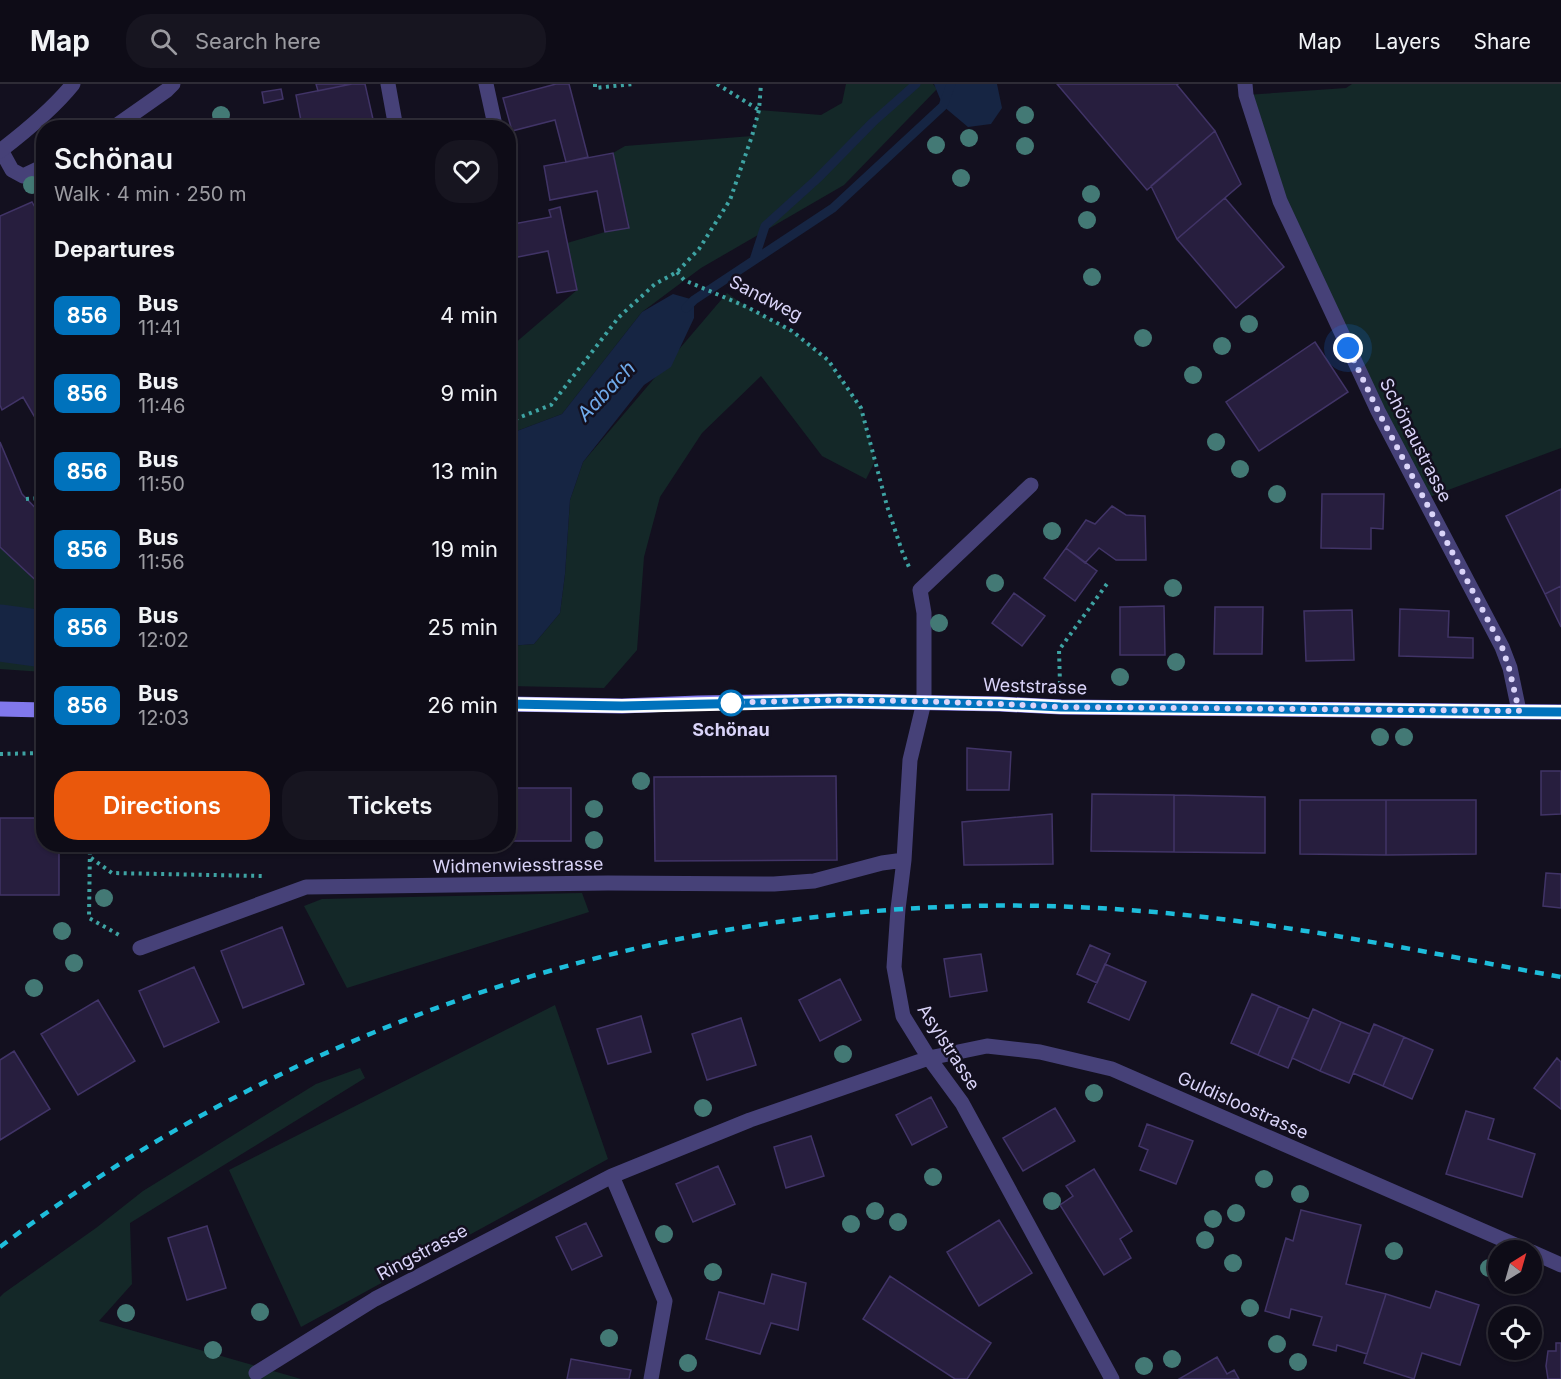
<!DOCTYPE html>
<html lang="en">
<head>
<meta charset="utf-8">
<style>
	:root { --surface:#0e0c17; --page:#171520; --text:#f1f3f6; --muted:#9b9ba1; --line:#2e2c36; --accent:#ea580c }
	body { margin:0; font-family:Inter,sans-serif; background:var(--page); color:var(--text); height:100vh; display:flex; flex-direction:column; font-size:22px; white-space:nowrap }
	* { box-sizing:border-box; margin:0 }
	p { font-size:20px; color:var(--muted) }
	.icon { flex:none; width:33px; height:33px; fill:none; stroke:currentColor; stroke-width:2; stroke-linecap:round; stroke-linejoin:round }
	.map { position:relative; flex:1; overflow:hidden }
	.drawer { position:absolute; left:36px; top:36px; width:480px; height:732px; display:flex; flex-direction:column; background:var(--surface); border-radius:24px; box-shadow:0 2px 4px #0004,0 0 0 2px var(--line) }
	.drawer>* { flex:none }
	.badge { padding:0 12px; border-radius:9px; font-size:21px; line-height:39px }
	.needle { width:39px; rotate:37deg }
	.controls { position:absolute; left:1488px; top:1156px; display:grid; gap:12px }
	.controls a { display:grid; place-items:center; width:54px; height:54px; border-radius:50%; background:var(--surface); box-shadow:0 2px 4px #0004,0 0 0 2px var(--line); font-size:30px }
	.you { position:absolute; width:30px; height:30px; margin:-15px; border:4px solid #fff; border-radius:50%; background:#1a73e8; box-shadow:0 0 0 9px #1a73e833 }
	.map>.badge { position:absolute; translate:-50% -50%; box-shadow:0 0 0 3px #fff }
	h2 { padding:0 18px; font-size:22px; line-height:54px }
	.round { display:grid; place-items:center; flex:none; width:63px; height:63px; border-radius:24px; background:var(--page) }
	.head { display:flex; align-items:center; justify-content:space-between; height:102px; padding:0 18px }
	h1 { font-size:28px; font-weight:600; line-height:45px }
	.primary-button { display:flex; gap:12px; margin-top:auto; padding:12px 18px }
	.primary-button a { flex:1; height:69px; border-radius:24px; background:var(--accent); color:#fff; font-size:24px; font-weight:600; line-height:69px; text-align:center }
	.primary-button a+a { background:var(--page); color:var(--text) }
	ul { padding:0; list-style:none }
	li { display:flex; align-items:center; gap:18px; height:78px; padding:0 18px }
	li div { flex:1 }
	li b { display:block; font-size:22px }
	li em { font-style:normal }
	li .badge { min-width:66px; font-weight:700; text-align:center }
	header { display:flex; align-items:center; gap:36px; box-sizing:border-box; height:84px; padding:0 30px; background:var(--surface); border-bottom:2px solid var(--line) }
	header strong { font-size:28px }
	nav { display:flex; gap:33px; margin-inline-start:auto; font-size:21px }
	.search { width:420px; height:54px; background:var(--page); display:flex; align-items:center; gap:15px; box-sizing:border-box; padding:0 21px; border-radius:24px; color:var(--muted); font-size:22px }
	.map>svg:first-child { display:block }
	.green { fill:#142828 }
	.water { fill:#162543 }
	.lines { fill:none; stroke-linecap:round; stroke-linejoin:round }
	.stream { stroke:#162543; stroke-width:9 }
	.river { stroke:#162543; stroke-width:57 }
	.building { fill:#271e3e; stroke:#413467; stroke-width:1.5 }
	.path { stroke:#3ea3a3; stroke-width:4; stroke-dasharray:3 4.5; stroke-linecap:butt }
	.service { stroke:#464178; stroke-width:15 }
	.minor { stroke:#464178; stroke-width:15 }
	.tertiary { stroke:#464178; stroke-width:15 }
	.secondary { stroke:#8178ec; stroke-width:15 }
	.rail { stroke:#1ebddb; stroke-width:4.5; stroke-dasharray:9 8; stroke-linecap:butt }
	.tree { fill:#437975 }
	.line-casing { stroke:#fff; stroke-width:14 }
	.line { stroke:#0072bc; stroke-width:9 }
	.walk { stroke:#dad4f9; stroke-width:6; stroke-dasharray:0 10.8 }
	.stop-dot { fill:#fff; stroke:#0072bc; stroke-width:3 }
	.labels { text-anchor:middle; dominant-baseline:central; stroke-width:5; stroke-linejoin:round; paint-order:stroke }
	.street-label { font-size:18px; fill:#dad4f9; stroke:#13101f }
	.stop-label { font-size:18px; font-weight:bold; fill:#dad4f9; stroke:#13101f }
	.water-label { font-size:20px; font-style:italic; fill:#70abeb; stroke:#13101f }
</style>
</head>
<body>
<header>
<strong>Map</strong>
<div class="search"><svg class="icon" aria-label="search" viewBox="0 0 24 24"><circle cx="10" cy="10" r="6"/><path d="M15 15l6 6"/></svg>Search here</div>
<nav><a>Map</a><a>Layers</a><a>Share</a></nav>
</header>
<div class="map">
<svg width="1561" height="1295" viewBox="0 0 1561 1295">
	<rect width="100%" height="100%" fill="#13101f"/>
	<path class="green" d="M846 0H933L937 5 844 101 701 184 642 228 562 330 509 350V261L514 260 577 206 567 159 605 148 629 143 613 69 625 62 752 52 759 26 821 31 842 19Z
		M1352 0H1561V364L1424 415 1280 117 1246 11 1346 4Z
		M727 209 747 223 792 247 828 276 861 324 875 377 866 395 822 372 761 292 702 349 660 413 644 473 637 566 604 604 509 602V562L534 560 560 529 565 490 570 416 583 378Z
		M0 463 43 504V588L0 585Z
		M582 809 589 828 347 904 304 822 322 815Z
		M555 921 608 1075 301 1243 229 1086Z
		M360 984 365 994 130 1139 132 1200 99 1237 301 1295H0V1213L4 1209 96 1144 143 1107 316 1000Z"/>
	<path class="water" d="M934 0H997L1002 24 991 40 968 43 943 22Z
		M673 210 694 216V234L671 283 644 301 583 378 570 416 565 490 560 529 534 560 509 562V350L562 330 642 228Z"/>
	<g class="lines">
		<path class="stream" d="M754 176 765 142 817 95 873 38 916 0
			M686 224 694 216 833 124 943 22 951 0"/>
		<path class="river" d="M0 549 44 555"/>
	</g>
	<path class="building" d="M316 0H352L318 7Z
		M352 0H365L375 44H352L350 36 312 44H308L307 41 302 42 296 11Z
		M556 0H569L588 73 566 78 555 36 512 47 503 14Z
		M1057 0H1178L1177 1 1215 47 1147 106Z
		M281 5 283 15 264 19 262 8Z
		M1215 47 1241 100 1177 155 1151 102Z
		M613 69 629 144 605 148 597 107 550 116 544 82Z
		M508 113 514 140 508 141Z
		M1225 114 1284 183 1236 224 1177 155Z
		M32 118 44 139V349L23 313 2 326 0 321V132Z
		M560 123 577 206 557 209 548 167 508 175V141L551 133 549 126Z
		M1315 258 1348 308 1259 367 1226 318Z
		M0 358 22 410 44 433V504L0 463Z
		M1561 405V502L1545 510 1506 432Z
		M1322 410H1384L1383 445 1371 444V465L1321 464Z
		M1112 422 1126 431 1145 432 1146 476H1116L1099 464 1085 479 1066 464 1086 436 1095 440Z
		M1066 464 1097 487 1075 517 1044 494Z
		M1561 502V543L1545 510Z
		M1014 509 1045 532 1022 562 992 539Z
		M1164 522 1165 571H1120V523Z
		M1215 523H1263L1262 570H1214Z
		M1400 525 1449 527 1448 553 1473 554V574L1399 572Z
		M1352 526 1354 576 1306 577 1304 527Z
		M967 664 1011 668 1009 706H967Z
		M1541 687H1561V730L1541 731Z
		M836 692 837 776 655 777 654 693Z
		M508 704H571V757H508Z
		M1092 710 1174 711V768L1091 767Z
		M1174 711 1265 713V769L1174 768Z
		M1300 716H1386V771L1300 770Z
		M1386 716H1476V770L1386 771Z
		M1052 730 1053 780 964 781 962 738Z
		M0 734H44V760H59V811H0Z
		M1546 789 1561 790V824L1543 822Z
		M282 843 304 900 243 924 221 867Z
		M1090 861 1110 870 1097 899 1077 890Z
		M981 870 987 907 950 913 944 875Z
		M1105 880 1146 898 1129 936 1088 918Z
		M194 883 219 938 164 963 139 907Z
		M840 895 861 936 820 957 799 916Z
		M1252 910 1279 922 1258 971 1231 959Z
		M98 916 135 977 78 1011 41 950Z
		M1279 922 1309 935 1288 984 1258 971Z
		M1313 925 1341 938 1320 987 1292 974Z
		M641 932 651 968 608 980 597 945Z
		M741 934 756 981 707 996 692 950Z
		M1341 938 1370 950 1349 999 1320 987Z
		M1374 940 1404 953 1383 1002 1353 989Z
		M1404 953 1433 966 1412 1015 1383 1002Z
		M14 967 50 1025 0 1056V976Z
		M1557 974 1561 978V1025L1534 1004Z
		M931 1013 947 1043 912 1061 896 1031Z
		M1055 1024 1075 1057 1023 1087 1003 1054Z
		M1466 1027 1494 1035 1488 1055 1535 1070 1522 1113 1446 1090Z
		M1147 1040 1193 1057 1176 1100 1140 1086 1148 1066 1139 1062Z
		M811 1052 824 1092 786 1104 774 1063Z
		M718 1082 735 1120 693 1138 676 1100Z
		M1094 1085 1132 1147 1120 1155 1131 1174 1104 1191 1060 1121 1073 1112 1066 1102Z
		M1301 1126 1361 1141 1346 1200 1386 1210 1367 1270 1337 1261 1336 1267 1313 1261 1322 1233 1291 1225 1289 1234 1265 1227 1286 1154 1293 1157Z
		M999 1136 1032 1189 979 1222 947 1168Z
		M586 1139 602 1172 572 1186 556 1153Z
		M207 1142 226 1204 187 1216 168 1154Z
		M772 1190 806 1199 798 1246 771 1239 760 1270 706 1255 719 1208 764 1220Z
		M890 1192 991 1259 967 1295H955L863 1235Z
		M1436 1207 1479 1221 1460 1281 1422 1269 1414 1295 1364 1279 1386 1210 1430 1224Z
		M1556 1259H1561V1295H1548L1546 1282 1548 1267H1556Z
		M1217 1273 1227 1290 1234 1286 1239 1295H1179Z
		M571 1275 631 1286 629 1295H567Z"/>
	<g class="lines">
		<path class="path" d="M595 0V4L634 0
			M717 0 759 26
			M677 188 684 196 747 223 792 247 828 276 861 324 887 422 902 467 909 483
			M508 338 551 321 619 233 655 200 677 188 699 165 730 116 752 52 759 26 761 0
			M26 415 44 414
			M1060 600 1059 566 1109 497
			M0 670 44 669
			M90 760 89 834 121 852
			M91 774 112 789 262 792"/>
		<path class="service" d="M113 44 167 6 173 0
			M1 66 12 86 23 92 44 82
			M924 618V529L920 506 1031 401"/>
		<path class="minor" d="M388 0 396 44
			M1245 0 1246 11 1280 117 1378 327 1502 563 1510 584 1519 627
			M485 44 495 41 486 0
			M924 618 910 676 904 776 898 825 894 883 903 932 929 974 962 1019 1112 1295
			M140 864 306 803 608 799 774 800 814 797 882 779 904 776
			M612 1092 665 1217 651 1295
			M1532 1168 1561 1181
			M256 1289 375 1215 612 1092 750 1036 929 974 987 962 1040 968 1112 985 1529 1167"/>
		<path class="tertiary" d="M0 67C26 47 53 25 73 0"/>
		<path class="secondary" d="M508 620 622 622 698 619 841 617 1000 620 1061 623 1561 628
			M0 625 44 626"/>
		<path class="rail" d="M0 1163C316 922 716 799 1113 825 1264 834 1413 866 1561 893"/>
	</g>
	<g class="tree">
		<circle cx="221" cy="31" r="9"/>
		<circle cx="1025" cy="31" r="9"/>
		<circle cx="969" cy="54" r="9"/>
		<circle cx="936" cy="61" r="9"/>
		<circle cx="1025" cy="62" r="9"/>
		<circle cx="961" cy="94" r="9"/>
		<circle cx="32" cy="101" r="9"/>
		<circle cx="1091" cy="110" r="9"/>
		<circle cx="1087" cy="136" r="9"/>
		<circle cx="1092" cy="193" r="9"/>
		<circle cx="1249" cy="240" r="9"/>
		<circle cx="1143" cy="254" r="9"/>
		<circle cx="1222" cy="262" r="9"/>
		<circle cx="1193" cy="291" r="9"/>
		<circle cx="1216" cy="358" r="9"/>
		<circle cx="1240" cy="385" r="9"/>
		<circle cx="1277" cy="410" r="9"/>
		<circle cx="1052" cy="447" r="9"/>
		<circle cx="995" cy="499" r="9"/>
		<circle cx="1173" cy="504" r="9"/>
		<circle cx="939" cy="539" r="9"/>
		<circle cx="1176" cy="578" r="9"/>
		<circle cx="1120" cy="593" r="9"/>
		<circle cx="1380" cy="653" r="9"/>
		<circle cx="1404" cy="653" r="9"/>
		<circle cx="641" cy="697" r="9"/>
		<circle cx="594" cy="725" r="9"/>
		<circle cx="594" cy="756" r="9"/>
		<circle cx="104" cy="814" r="9"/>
		<circle cx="62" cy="847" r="9"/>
		<circle cx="74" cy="879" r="9"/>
		<circle cx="34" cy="904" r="9"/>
		<circle cx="843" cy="970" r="9"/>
		<circle cx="1094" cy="1009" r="9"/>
		<circle cx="703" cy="1024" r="9"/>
		<circle cx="933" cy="1093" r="9"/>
		<circle cx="1264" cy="1095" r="9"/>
		<circle cx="1300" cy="1110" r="9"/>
		<circle cx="1052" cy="1117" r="9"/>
		<circle cx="875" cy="1127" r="9"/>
		<circle cx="1236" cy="1129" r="9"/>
		<circle cx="1213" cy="1135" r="9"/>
		<circle cx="898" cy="1138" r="9"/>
		<circle cx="851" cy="1140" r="9"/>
		<circle cx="664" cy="1150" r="9"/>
		<circle cx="1205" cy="1156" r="9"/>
		<circle cx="1394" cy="1167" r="9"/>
		<circle cx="1233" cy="1179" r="9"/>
		<circle cx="1489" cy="1184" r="9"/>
		<circle cx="713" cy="1188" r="9"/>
		<circle cx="1250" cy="1224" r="9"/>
		<circle cx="260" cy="1228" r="9"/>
		<circle cx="126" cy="1229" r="9"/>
		<circle cx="609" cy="1254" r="9"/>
		<circle cx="1277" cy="1260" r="9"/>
		<circle cx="213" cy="1266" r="9"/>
		<circle cx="1172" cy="1275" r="9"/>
		<circle cx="1298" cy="1278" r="9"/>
		<circle cx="688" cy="1279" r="9"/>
		<circle cx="1144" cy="1282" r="9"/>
	</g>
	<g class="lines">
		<defs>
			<path id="line" d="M508 620 622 622 841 617 1000 620 1061 623 1561 628"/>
		</defs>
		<use href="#line" class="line-casing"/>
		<use href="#line" class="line"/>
		<path class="walk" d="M731 619C840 614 951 617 1061 623L1519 627 1509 584 1502 563 1378 327 1348 264"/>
	</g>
	<circle class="stop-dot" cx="731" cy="619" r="12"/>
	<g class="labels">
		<g class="street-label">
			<text transform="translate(766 214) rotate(27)">Sandweg</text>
			<text transform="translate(1416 356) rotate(63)">Schönaustrasse</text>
			<text transform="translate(1035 602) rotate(2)">Weststrasse</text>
			<text transform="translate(518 781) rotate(-1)">Widmenwiesstrasse</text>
			<text transform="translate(949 963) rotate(57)">Asylstrasse</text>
			<text transform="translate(1243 1021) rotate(24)">Guldisloostrasse</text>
			<text transform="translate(422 1168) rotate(-28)">Ringstrasse</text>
		</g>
		<g class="stop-label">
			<text x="731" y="645">Schönau</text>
		</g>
		<g class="water-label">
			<text transform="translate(606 307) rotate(-46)">Aabach</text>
		</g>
	</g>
</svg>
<div class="controls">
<a><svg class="needle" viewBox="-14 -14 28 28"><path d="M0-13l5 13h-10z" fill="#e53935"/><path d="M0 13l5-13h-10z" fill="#9b9ba1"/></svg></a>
<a><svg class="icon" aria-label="locate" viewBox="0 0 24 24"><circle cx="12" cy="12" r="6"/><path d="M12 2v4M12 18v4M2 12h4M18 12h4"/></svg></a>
</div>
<div class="you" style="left:1348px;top:264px"></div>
<section class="drawer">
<div class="head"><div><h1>Schönau</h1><p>Walk · 4 min · 250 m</p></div><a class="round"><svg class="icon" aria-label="heart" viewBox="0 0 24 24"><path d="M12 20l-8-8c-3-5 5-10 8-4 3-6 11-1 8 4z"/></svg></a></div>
<h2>Departures</h2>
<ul>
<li><span class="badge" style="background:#0072bc;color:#fff">856</span><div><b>Bus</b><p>11:41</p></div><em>4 min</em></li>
<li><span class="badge" style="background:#0072bc;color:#fff">856</span><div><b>Bus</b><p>11:46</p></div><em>9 min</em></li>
<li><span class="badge" style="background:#0072bc;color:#fff">856</span><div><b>Bus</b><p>11:50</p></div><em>13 min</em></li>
<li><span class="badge" style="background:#0072bc;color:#fff">856</span><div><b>Bus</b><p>11:56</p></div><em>19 min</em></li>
<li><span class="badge" style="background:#0072bc;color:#fff">856</span><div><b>Bus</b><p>12:02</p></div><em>25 min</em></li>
<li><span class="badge" style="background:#0072bc;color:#fff">856</span><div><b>Bus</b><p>12:03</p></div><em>26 min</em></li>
</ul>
<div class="primary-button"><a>Directions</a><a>Tickets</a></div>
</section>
</div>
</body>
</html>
